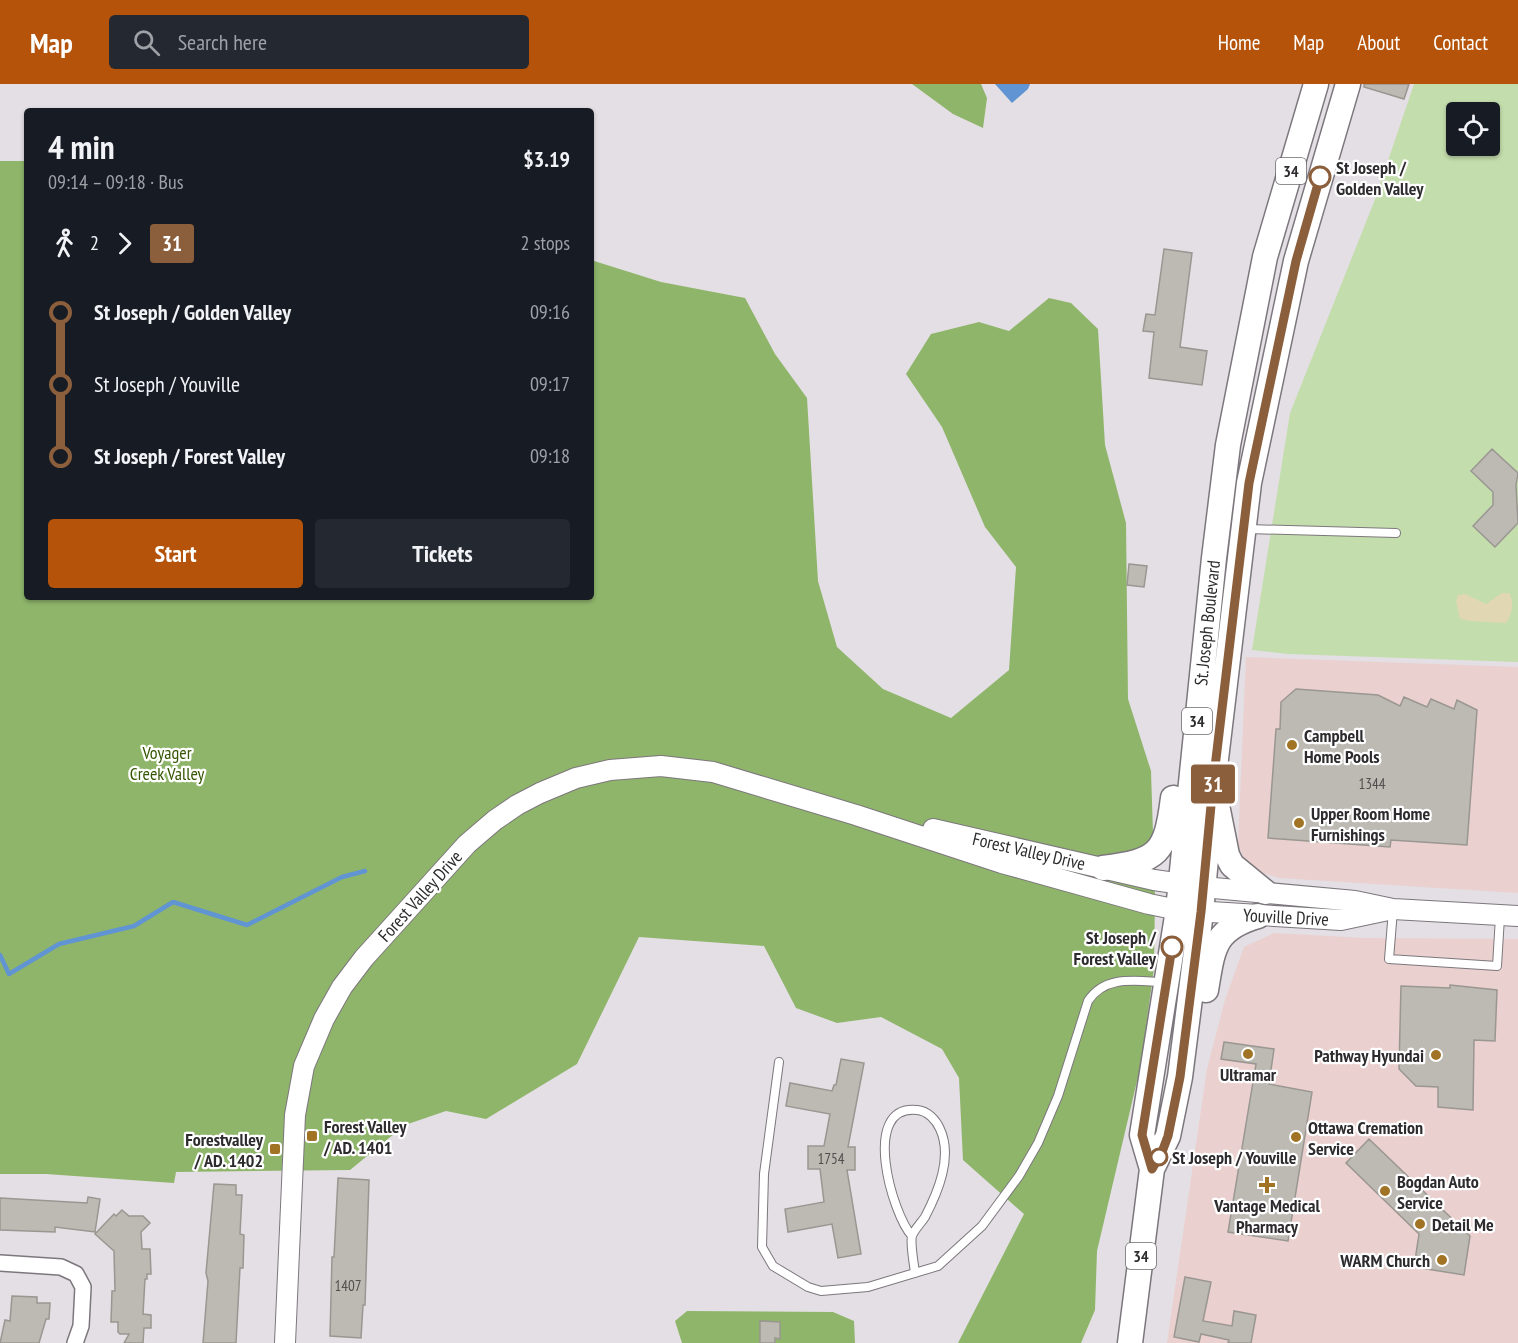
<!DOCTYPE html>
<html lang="en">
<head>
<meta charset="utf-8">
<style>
	:root { --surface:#171b24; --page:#242831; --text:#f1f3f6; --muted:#9ea1a6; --accent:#b45309 }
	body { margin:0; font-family:"PT Sans Narrow",sans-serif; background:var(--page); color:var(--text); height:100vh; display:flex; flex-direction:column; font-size:22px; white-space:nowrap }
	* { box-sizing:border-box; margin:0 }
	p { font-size:20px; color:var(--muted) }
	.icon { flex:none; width:33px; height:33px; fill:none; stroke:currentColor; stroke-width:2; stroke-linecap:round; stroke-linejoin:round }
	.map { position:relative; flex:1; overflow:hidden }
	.panel { position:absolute; left:24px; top:24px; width:570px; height:492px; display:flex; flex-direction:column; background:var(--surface); border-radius:6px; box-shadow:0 2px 4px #0004 }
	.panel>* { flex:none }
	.badge { padding:0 12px; border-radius:4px; font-size:21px; line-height:39px }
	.controls { position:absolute; left:1446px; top:18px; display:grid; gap:12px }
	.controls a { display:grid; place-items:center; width:54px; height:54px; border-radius:6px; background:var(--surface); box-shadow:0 2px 4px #0004; font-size:30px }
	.map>.badge { position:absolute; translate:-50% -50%; box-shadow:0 0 0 3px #fff }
	.legs { display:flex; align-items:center; gap:9px; height:66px; padding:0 24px; font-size:20px }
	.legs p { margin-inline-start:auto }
	.summary { display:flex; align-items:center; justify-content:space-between; height:102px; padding:0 24px }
	h1 { font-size:33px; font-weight:800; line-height:45px }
	.cta { display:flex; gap:12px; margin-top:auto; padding:12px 24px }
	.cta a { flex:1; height:69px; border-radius:6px; background:var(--accent); color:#fff; font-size:24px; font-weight:800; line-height:69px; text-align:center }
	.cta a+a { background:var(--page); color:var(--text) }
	ul { padding:0 24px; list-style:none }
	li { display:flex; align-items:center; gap:21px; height:72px; font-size:22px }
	li i { display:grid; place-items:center; width:9px; height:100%; margin:0 8px; background:currentColor }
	li i::after { content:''; width:15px; height:15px; margin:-8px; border:4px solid; border-radius:50%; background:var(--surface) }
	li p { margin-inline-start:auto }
	li:first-child i { background:linear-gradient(#0000 50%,currentColor 0) }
	li:last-child i { background:linear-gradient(currentColor 50%,#0000 0) }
	header { display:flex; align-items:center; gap:36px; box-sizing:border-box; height:84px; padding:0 30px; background:var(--accent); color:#fff }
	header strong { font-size:28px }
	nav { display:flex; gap:33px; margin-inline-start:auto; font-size:21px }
	.search { width:420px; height:54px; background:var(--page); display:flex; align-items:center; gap:15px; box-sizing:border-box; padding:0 21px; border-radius:6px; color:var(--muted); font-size:22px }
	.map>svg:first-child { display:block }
	.commercial { fill:#ead0ce }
	.green { fill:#c3ddac; fill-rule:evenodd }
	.forest { fill:#8fb56b }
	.sand { fill:#e1d7b2 }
	.water { fill:#6194d2 }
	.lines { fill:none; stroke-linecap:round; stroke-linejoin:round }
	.stream { stroke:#6194d2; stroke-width:4.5 }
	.building { fill:#bdb9b3; stroke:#9a9691; stroke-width:1.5 }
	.service-casing { stroke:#7c777c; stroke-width:10 }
	.minor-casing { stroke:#7c777c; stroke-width:18 }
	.tertiary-casing { stroke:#7c777c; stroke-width:22 }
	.primary-casing { stroke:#7c777c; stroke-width:27 }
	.service { stroke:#fff; stroke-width:8 }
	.minor { stroke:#fff; stroke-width:15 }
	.tertiary { stroke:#fff; stroke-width:20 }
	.primary { stroke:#fff; stroke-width:24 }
	.line-1-casing { stroke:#fff; stroke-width:14 }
	.line-1 { stroke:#8b5e3c; stroke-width:9 }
	.stop-1-dot { fill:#fff; stroke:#8b5e3c; stroke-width:3 }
	.poi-dot { fill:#a07325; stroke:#fff; stroke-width:2 }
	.labels { text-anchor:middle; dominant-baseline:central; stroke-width:4.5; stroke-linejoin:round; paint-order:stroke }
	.number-label { font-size:15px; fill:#514e4e }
	.shield { fill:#fff; stroke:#6c6b6c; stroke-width:1.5 }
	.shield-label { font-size:16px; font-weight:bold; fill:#2d2b2d }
	.stop-label { font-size:18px; font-weight:bold; fill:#2d2b2d; stroke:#fff; text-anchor:start }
	.street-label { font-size:18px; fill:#2d2b2d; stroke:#fff }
	.poi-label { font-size:18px; font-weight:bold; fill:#2d2b2d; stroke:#fff; text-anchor:start }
	.park-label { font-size:18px; fill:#355602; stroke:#fff }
</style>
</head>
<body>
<header>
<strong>Map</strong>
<div class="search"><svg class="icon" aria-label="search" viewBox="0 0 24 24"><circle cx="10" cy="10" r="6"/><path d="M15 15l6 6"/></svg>Search here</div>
<nav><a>Home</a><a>Map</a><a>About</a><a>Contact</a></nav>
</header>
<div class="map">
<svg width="1518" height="1259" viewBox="0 0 1518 1259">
	<rect width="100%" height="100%" fill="#e4dfe4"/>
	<path class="commercial" d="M1246 573 1518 583V809L1279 794 1249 785 1238 761Z
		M1274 849 1364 854 1518 855V1259H1167L1207 985 1225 916 1244 863Z"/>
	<path class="green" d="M1414 0H1518V578L1288 570 1252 566 1290 329 1374 118ZM1456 28H1490V62H1456Z"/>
	<path class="forest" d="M912 0H981L987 14 983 44 953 30Z
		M0 77H27V513H591V176L661 198 745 214 775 270 807 314 818 497 837 563 883 605 951 634 1009 586 1016 483 985 443 942 343 906 290 931 250 979 238 1009 247 1049 214 1071 219 1098 245 1105 361 1126 439 1128 615 1151 687 1155 812 1154 884 1141 980 1097 1167 1095 1226 1081 1259H958L1024 1130 963 1076 959 994 942 965 881 933 837 939 796 924 764 862 639 853 577 980 486 1035 446 1027 405 1041 350 1086 176 1088 174 1099 46 1090H0Z
		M687 1227 833 1228 854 1237 855 1259H682L675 1237Z"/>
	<path class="sand" d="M1502 509H1509C1515 518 1512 530 1506 539 1492 538 1472 538 1460 535L1456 517 1458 511 1465 510 1486 520Z"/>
	<path class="water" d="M995 0H1030L1028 5 1012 19Z"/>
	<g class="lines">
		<path class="stream" d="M0 871 9 890 59 860 134 842 173 818 247 841 342 793 365 787"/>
	</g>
	<path class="building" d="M1364 0H1409L1404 15 1364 3Z
		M1164 165 1192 169 1180 263 1207 267 1202 301 1149 294 1154 248 1143 247 1146 230 1155 231Z
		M1492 365 1518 389 1516 401 1518 439 1495 463 1473 442 1493 421V408L1471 387Z
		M1129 480 1147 482 1144 503 1127 501Z
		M1296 605 1378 611 1400 622 1404 613 1427 623 1431 615 1454 625 1457 616 1477 626 1467 761 1391 756 1390 763 1268 754 1276 645H1280L1281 618Z
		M1450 901 1497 906 1495 957 1474 956 1473 1026 1438 1023V1003L1416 1002 1399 985 1401 902 1450 904Z
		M1224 958 1274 965 1269 1000 1312 1008 1288 1157 1228 1148 1256 980 1221 975Z
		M841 975 864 979 848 1063H855V1086H847L861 1170 838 1174 832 1140 788 1148 785 1125 824 1118 820 1085H808V1062H824L830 1030 786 1022 790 999 832 1007 834 1001H836Z
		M1369 1055 1470 1152 1464 1191 1414 1183 1419 1150 1346 1079Z
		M338 1094 369 1096 365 1221H363L361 1254 330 1252 332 1173H334Z
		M214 1100 236 1101V1111H242L240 1150 244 1151 243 1184H240L236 1259H203L208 1197 206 1189Z
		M88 1113 100 1115 95 1148 55 1143V1148L0 1146V1114L87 1119Z
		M122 1126 129 1132H143L150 1139 141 1148 142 1165H150L151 1190H147V1195H145L143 1230 151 1231V1244H144L143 1259H124L129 1250H120L118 1248V1238H111L112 1207H115L114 1167 95 1150 114 1130 116 1132Z
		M1185 1193 1211 1198 1203 1237 1232 1242 1234 1227 1256 1231 1251 1259H1228L1229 1256 1201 1250 1199 1258 1174 1253Z
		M12 1212 37 1213V1219H50L49 1235H46L39 1259H0L5 1236 10 1237Z
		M760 1237 780 1238V1255L775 1254V1259H760Z"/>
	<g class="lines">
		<defs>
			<path id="service" d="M1248 445 1396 449
				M1393 826 1389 875 1497 882 1500 833
				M779 978 764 1090 762 1163 773 1182 808 1203 821 1207 868 1203 938 1182 982 1142 1019 1092 1038 1059 1058 1012 1088 917C1105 891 1135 897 1162 898
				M912 1152C892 1130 860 1020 917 1026 928 1027 936 1036 940 1045 953 1073 938 1108 925 1133 921 1139 914 1146 912 1152 910 1159 914 1180 915 1189"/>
			<path id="minor" d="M0 1179 61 1183 76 1190 83 1203 81 1242 75 1259"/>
			<path id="tertiary" d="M933 745 1154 796 1203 803 1355 817 1393 825 1518 832
				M285 1259 295 1031 304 982 324 935 342 903 364 874 467 760 495 736 517 721 540 709 576 694 610 686 661 682 713 688 856 731 1002 779 1149 820 1178 826 1341 836 1393 825"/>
			<path id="primary" d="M1218 726 1227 771 1232 781 1265 808
				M1103 784C1158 777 1166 770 1173 714
				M1206 906C1213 865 1213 845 1258 832
				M1152 1085 1142 1051 1178 826 1214 474 1228 361 1265 173 1316 0
				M1130 1259 1152 1085 1168 1052 1180 993 1201 828 1213 700 1249 399 1296 177 1348 0"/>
		</defs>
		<use href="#service" class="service-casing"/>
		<use href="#minor" class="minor-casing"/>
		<use href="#tertiary" class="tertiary-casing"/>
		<use href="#primary" class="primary-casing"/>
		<use href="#service" class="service"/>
		<use href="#minor" class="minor"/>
		<use href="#tertiary" class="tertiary"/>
		<use href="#primary" class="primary"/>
	</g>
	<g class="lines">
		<defs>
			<path id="line-1" d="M1172 863 1142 1051 1152 1085 1162 1068 1168 1052 1180 993 1201 828 1213 700 1249 399 1296 177 1320 93"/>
		</defs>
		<use href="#line-1" class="line-1-casing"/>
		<use href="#line-1" class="line-1"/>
	</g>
	<g class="stop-1-dot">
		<circle cx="1320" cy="93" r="10"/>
		<circle cx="1172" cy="863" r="10"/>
		<circle cx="1159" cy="1073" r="8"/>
	</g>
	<g class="poi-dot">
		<circle cx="1292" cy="661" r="6"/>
		<circle cx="1299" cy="739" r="6"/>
		<circle cx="1248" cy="970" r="6"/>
		<circle cx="1436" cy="971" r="6"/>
		<rect x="306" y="1046" width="12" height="12" rx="3"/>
		<circle cx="1296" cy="1053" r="6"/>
		<rect x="269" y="1059" width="12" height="12" rx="3"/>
		<path d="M1264 1092h6v6h6v6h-6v6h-6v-6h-6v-6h6z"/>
		<circle cx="1385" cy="1107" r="6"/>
		<circle cx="1420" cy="1140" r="6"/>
		<circle cx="1442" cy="1176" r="6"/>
	</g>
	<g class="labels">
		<g class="number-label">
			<text x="1372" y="699">1344</text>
			<text x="831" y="1074">1754</text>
			<text x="348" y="1201">1407</text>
		</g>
		<g class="shield">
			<rect x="1276" y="74" width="30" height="26" rx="4.5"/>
			<rect x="1182" y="624" width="30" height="26" rx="4.5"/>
			<rect x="1126" y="1159" width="30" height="26" rx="4.5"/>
		</g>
		<g class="shield-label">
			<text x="1291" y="87">34</text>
			<text x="1197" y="637">34</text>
			<text x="1141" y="1172">34</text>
		</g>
		<g class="stop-label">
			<text x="1336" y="83">St Joseph /<tspan x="1336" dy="21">Golden Valley</tspan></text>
			<text x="1156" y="853" text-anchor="end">St Joseph /<tspan x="1156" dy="21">Forest Valley</tspan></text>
			<text x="1172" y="1073">St Joseph / Youville</text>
		</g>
		<g class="street-label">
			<text transform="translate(1207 539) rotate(-84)">St. Joseph Boulevard</text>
			<text transform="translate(1029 767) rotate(13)">Forest Valley Drive</text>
			<text transform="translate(420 812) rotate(-48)">Forest Valley Drive</text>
			<text transform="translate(1286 833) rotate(3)">Youville Drive</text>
		</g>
		<g class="poi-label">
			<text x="1304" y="651">Campbell<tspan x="1304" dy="21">Home Pools</tspan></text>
			<text x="1311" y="729">Upper Room Home<tspan x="1311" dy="21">Furnishings</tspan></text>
			<text x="1424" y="971" text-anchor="end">Pathway Hyundai</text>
			<text x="1248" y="990" text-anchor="middle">Ultramar</text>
			<text x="324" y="1042">Forest Valley<tspan x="324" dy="21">/ AD. 1401</tspan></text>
			<text x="1308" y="1043">Ottawa Cremation<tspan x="1308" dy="21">Service</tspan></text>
			<text x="263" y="1055" text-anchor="end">Forestvalley<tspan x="263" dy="21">/ AD. 1402</tspan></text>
			<text x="1397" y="1097">Bogdan Auto<tspan x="1397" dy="21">Service</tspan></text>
			<text x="1267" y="1121" text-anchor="middle">Vantage Medical<tspan x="1267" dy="21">Pharmacy</tspan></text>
			<text x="1432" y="1140">Detail Me</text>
			<text x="1430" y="1176" text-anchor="end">WARM Church</text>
		</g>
		<g class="park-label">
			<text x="167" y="668">Voyager<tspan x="167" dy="21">Creek Valley</tspan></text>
		</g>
	</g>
</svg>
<div class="controls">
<a><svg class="icon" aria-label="locate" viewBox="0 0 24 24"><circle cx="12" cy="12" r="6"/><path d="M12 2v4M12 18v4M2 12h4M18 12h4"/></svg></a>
</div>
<b class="badge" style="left:1213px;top:700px;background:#8b5e3c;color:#fff">31</b>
<section class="panel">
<div class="summary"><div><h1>4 min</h1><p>09:14 – 09:18 · Bus</p></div><b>$3.19</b></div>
<div class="legs"><svg class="icon" aria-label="walk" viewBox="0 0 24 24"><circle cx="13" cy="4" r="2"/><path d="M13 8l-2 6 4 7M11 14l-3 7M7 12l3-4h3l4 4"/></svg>2<svg class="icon" aria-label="forward" viewBox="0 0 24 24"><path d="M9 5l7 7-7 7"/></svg><b class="badge" style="background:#8b5e3c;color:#fff">31</b><p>2 stops</p></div>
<ul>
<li><i style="color:#8b5e3c"></i><b>St Joseph / Golden Valley</b><p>09:16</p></li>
<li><i style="color:#8b5e3c"></i><span>St Joseph / Youville</span><p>09:17</p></li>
<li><i style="color:#8b5e3c"></i><b>St Joseph / Forest Valley</b><p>09:18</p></li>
</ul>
<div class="cta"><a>Start</a><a>Tickets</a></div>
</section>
</div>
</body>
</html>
